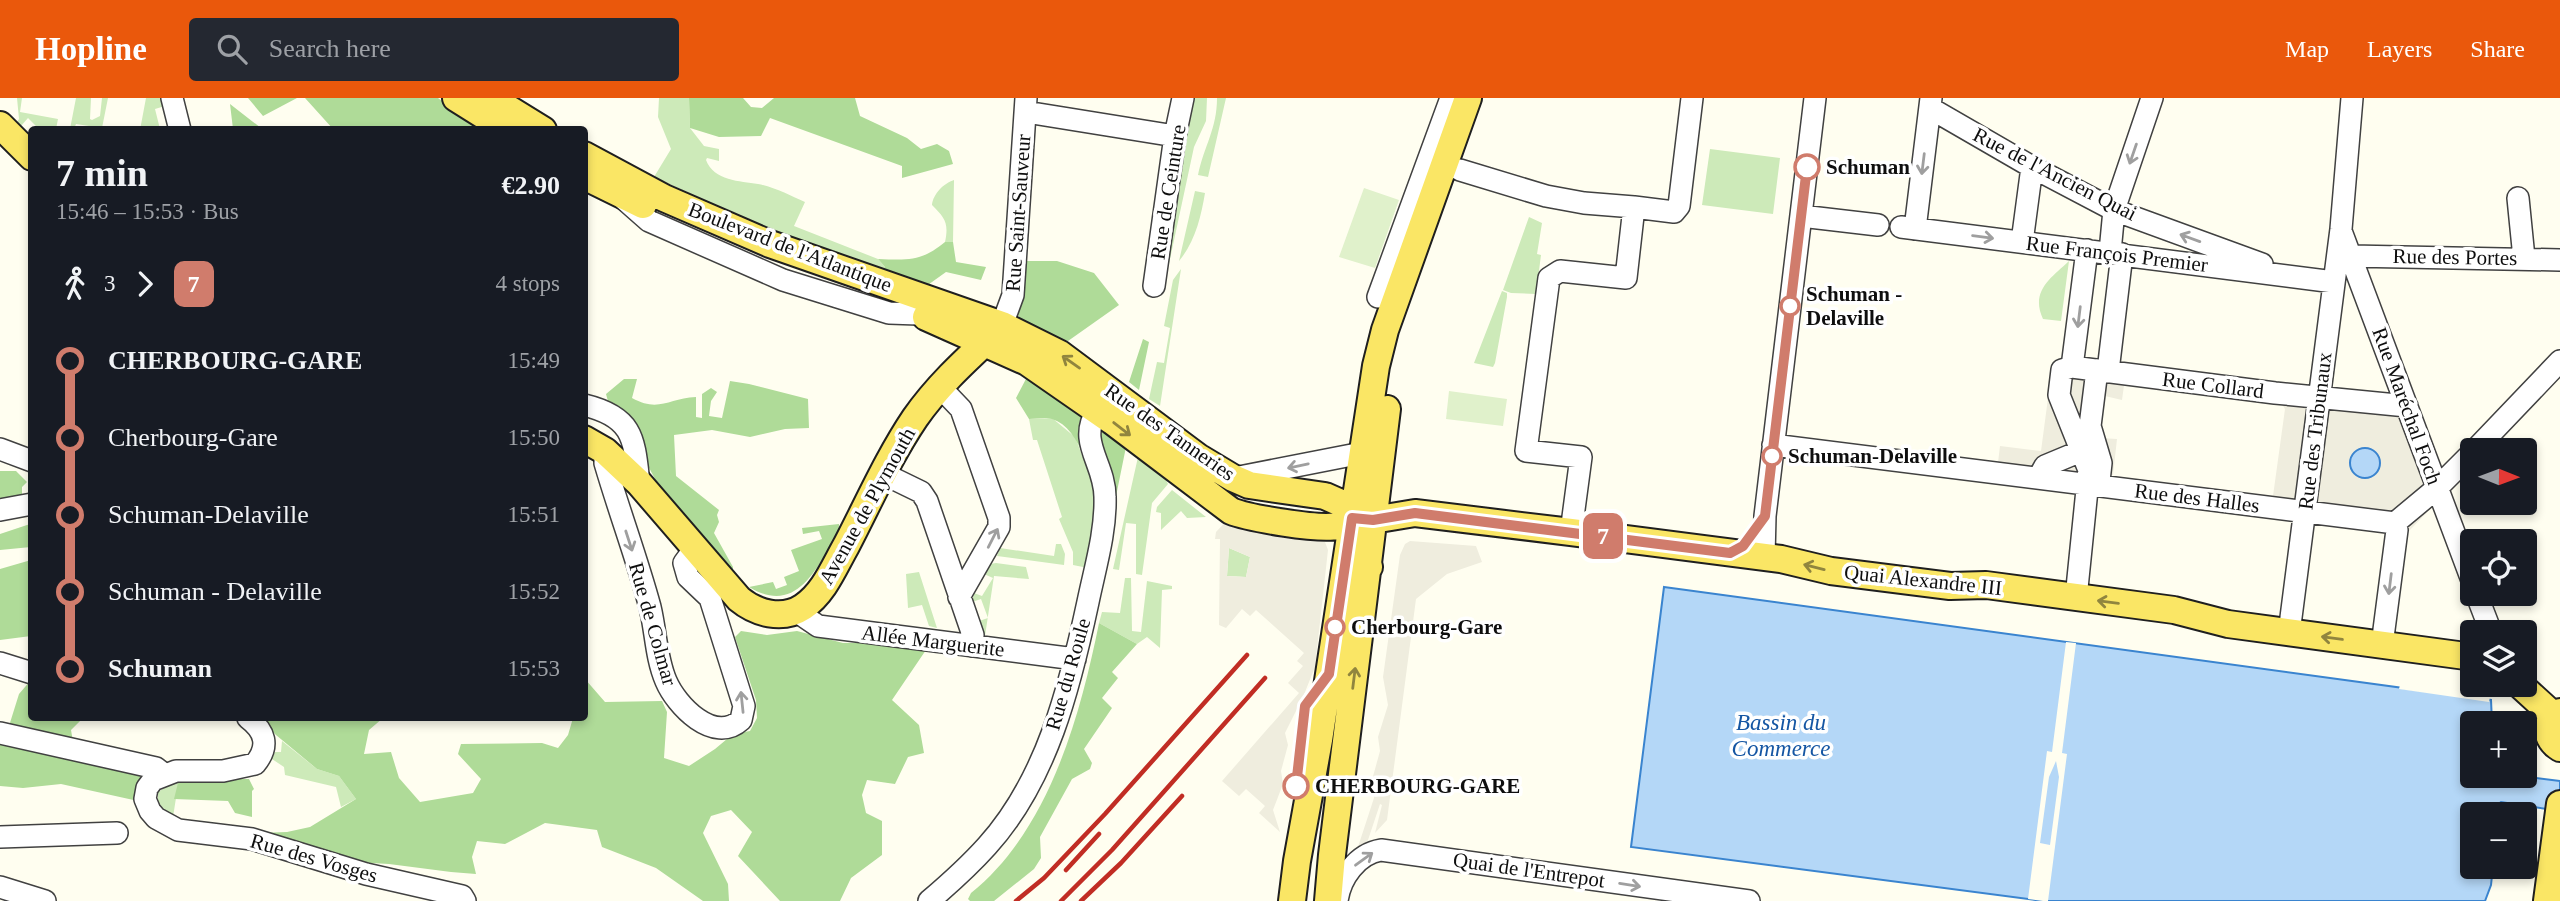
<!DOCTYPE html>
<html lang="en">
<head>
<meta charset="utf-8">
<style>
	:root { --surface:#171b24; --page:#242831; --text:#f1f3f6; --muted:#9ea1a6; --accent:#ea580c }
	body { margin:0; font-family:"Times New Roman",serif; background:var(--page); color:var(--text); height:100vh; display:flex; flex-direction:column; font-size:26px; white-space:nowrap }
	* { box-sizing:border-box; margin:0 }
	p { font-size:23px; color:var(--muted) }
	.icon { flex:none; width:38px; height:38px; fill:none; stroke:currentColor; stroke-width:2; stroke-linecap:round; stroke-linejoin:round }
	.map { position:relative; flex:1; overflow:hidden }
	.drawer { position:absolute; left:28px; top:28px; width:560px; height:595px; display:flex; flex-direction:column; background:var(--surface); border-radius:7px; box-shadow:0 4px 10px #0003 }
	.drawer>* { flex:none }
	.badge { padding:0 14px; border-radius:10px; font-size:24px; line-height:46px }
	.needle { width:46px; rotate:91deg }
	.tools { position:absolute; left:2460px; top:340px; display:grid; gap:14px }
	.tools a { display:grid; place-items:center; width:77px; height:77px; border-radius:7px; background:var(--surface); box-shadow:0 4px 10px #0003; font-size:35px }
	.map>.badge { position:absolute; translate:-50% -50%; box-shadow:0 0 0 4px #fff }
	.legs { display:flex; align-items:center; gap:10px; height:77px; padding:0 28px; font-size:23px }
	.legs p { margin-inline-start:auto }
	.head { display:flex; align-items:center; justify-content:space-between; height:119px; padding:0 28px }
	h1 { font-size:38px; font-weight:700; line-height:52px }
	ul { padding:0 28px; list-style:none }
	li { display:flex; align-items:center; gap:24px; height:77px; font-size:26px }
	li i { display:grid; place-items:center; width:10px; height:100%; margin:0 9px; background:currentColor }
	li i::after { content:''; width:18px; height:18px; margin:-9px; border:5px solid; border-radius:50%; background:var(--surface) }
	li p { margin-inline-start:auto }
	li:first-child i { background:linear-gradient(#0000 50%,currentColor 0) }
	li:last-child i { background:linear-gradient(currentColor 50%,#0000 0) }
	header { display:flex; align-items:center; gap:42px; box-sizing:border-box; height:98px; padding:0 35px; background:var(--accent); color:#fff }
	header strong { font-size:33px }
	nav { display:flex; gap:38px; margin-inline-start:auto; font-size:24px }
	.search { width:490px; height:63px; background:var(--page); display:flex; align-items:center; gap:18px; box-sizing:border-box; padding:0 24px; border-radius:7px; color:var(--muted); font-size:26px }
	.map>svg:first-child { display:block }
	.green { fill:#cdeab9 }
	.forest { fill:#afdb98 }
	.pitch { fill:#e0f1cb }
	.plaza { fill:#efedde; fill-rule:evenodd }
	.water { fill:#b4d7f7; stroke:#3a84cf; stroke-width:2 }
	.pier { fill:#fffef0; fill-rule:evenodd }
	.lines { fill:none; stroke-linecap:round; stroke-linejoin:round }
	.minor-casing { stroke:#414141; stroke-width:24 }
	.major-casing { stroke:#1f1f1f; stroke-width:30 }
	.minor { stroke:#fff; stroke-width:21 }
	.major { stroke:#fae665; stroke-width:26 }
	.rail { stroke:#c12d24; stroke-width:4.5 }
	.oneway { stroke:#9f9f9f }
	.oneway2 { stroke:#90853e }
	.line-1-casing { stroke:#fff; stroke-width:16 }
	.line-1 { stroke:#d07c6c; stroke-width:10 }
	.stop-1-dot { fill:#fff; stroke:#d07c6c; stroke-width:3.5 }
	.labels { text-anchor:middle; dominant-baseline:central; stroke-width:7; stroke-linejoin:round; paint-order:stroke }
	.stop-label { font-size:21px; font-weight:bold; fill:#0e0e0e; stroke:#fff; text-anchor:start }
	.street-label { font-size:21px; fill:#0e0e0e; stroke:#fff }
	.water-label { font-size:23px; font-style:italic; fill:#1556a3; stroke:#fff }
</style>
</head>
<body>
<header>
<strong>Hopline</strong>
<div class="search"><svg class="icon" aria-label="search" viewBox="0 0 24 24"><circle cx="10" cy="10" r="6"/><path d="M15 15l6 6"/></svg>Search here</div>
<nav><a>Map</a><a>Layers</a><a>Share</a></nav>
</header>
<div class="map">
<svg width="2560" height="803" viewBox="0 0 2560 803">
	<rect width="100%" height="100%" fill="#fffef0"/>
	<path class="green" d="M17 0H22L20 14 58 21 56 31H39L28 20 21 28 17 24 19 21Z
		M76 0H91L90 21 92 22 100 18 102 0H108L102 30 76 26 74 31H70Z
		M146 0H162L165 8 155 11 160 31 140 32Z
		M659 0H689L690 30 704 48 719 51V63L707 60 706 62C714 83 740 83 758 86 774 89 791 98 805 104L794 128 878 161 885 169 879 174 737 117 654 79 671 51 658 19Z
		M1190 0H1207L1206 23 1194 49 1167 175 1159 177Z
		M1217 0H1226L1208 79 1198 77C1204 48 1217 31 1217 0Z
		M1710 51 1780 60 1773 116 1702 107Z
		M954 82 953 144H945C949 125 945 120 932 107 933 96 944 85 954 82Z
		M1195 93 1205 95C1201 119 1195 144 1179 163Z
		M1529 119 1542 125 1537 156 1541 157 1536 196 1511 195 1503 192Z
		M2069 163 2061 223 2043 221C2030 193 2051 180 2069 163Z
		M1181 171 1160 308 1149 301 1157 264 1164 265 1170 230 1164 228 1173 182Z
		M1502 193 1507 195V199L1495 265 1493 269 1474 265Z
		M1052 320 1075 339 1092 383 1096 409 1088 470 1073 467V454L1059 421 1062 419 1037 342H1033L1029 321Z
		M1138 359 1162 374 1168 386 1152 405 1142 477 1136 476V426L1126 425 1119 472 1113 471Z
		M1172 392 1206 419 1187 420 1181 413 1161 432V415L1156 414 1157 409Z
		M1056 446H1061L1065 456 1064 467 997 458 1000 450 1054 458Z
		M1229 450 1250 459 1246 479 1227 478Z
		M1270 456 1296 463 1289 475 1266 466Z
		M996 465 1026 469 1029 481 994 478 985 538 979 523 988 520 981 501 972 504 974 495 982 498 993 480 984 476 990 466Z
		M919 474 937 530 929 528 922 507 908 510 906 476Z
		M1125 480H1131L1132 533 1141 534 1147 483 1172 488V491L1162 492 1160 550 1147 539 1137 546 1099 525 1102 514 1120 515Z
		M282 643 317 671 339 678 356 701 341 709 336 689 285 677 284 669 272 661 275 654H281Z
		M179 681 173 719 158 707V694Z"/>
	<path class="forest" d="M248 0H297L263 18Z
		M305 0H438L474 28 483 31H333Z
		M689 0H743L751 9 762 10 774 0H855L860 18 907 40 921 51 937 46 949 53 953 66 902 80V68L770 20 761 38 719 39 690 30Z
		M230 6 261 30V31H233Z
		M945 144H953L956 164 986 169 981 182 946 174 925 189 879 174 885 169 878 161C907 162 921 164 945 144Z
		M1023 163H1057L1094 175 1119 207 1068 243 1025 231 1017 215Z
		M1143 241 1149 244 1139 292 1129 284Z
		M1027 279 1127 344 1112 418 1096 409C1092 383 1082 330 1052 321 1046 319 1036 321 1029 321L1016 300Z
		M624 281H637L632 300C659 315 669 300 696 299V319L702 320V296L711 290 717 294 711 303 709 318 722 320 730 283 749 286 808 301 809 330 785 331 750 339 712 332 674 337 676 378 719 412 717 417 719 424 714 435 733 469V477L662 394 639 351 609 307 606 296Z
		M0 373H16L27 384 22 389V401L0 406Z
		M30 426 31 449 0 452V436Z
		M839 426C840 437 831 447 825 457 807 487 787 512 749 489L773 484 776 491 787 487 784 479 799 473 791 452 822 441 819 433 803 436 802 430Z
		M31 462V538L0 542V471Z
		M1099 525 1137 546 1112 574 1118 580 1102 600 1112 610 1084 651 1092 665 1090 671 1072 681 1040 739 1041 760 1034 771 994 803H970L968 801 971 795C1049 732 1080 619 1099 525Z
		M741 533 767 537 797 533 843 545 902 544 928 549 892 602 919 627 924 655 908 659 895 686 867 682 862 697 866 715 882 723V757L851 780 840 803H780L738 758 752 734 731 712 711 718 703 735 728 786 729 803H703L656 770 602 749 597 732 545 725 505 746 477 743 472 759 476 776 451 774 389 766 336 763 259 735 287 734 310 729 356 701 339 678 317 671 276 637 259 620H383L369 632 364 656 391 654 399 680 420 704 473 695 481 681 458 656 461 646 542 645 558 650 568 637 573 620H584L585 581 605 604 662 603 667 614 664 660 689 668 715 651 733 636 750 633 757 620 756 602 735 539Z
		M31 582 32 620H83L71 632 75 655 149 674 138 703 61 686 23 690 0 688V645L4 644 19 596Z
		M179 681H249L254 691 252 693V719L235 715 228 703 174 701Z"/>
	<path class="pitch" d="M1364 90 1399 102 1375 170 1339 159Z
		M1449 293 1507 301 1503 328 1446 321Z"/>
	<path class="plaza" d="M2052 270 2125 280 2122 302 2105 298V308L2096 307 2093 330 2103 331 2100 340 2117 341 2113 377 1996 381 2000 348 2041 353Z
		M2276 283 2413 301 2441 400 2409 433 2259 417 2260 408 2273 398 2285 311 2275 295Z
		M1230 419 1319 441 1325 444 1328 452 1315 569 1303 599 1285 635 1288 647 1281 673 1283 686 1273 712 1280 734 1259 715 1265 708 1246 691 1239 698 1222 683 1299 595 1288 585 1303 568 1297 563 1304 555 1256 512 1250 518 1242 511 1226 530 1219 527 1220 441H1215L1216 434ZM1229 450 1250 459 1246 479 1227 478Z
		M1410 443 1476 448 1482 464 1447 476 1416 501 1387 722 1375 735 1382 707 1380 706 1368 742 1356 755 1374 700 1372 682 1380 653 1378 639 1388 607 1383 579 1400 457 1405 446Z"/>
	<path class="water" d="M2350 365a15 15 0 1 1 30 0a15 15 0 1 1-30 0Z
		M1664 489 2491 602 2492 625H2473V677H2512L2560 683V713L2501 704 2497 707V716H2473V768H2493L2491 787 2485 803H2043L1631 749Z"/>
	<path class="pier" d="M2066 544 2076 545 2062 655 2067 656 2048 803H2043L2028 801 2047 653 2052 654ZM2056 663 2059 679 2050 747 2040 745 2049 679Z
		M2400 587 2490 599 2489 604 2399 591Z"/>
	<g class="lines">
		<defs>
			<path id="minor" d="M172 0 180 32
				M1930 10 2032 69 2114 112 2262 166
				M1026 14 1175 38
				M1460 72 1546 98 1584 105 1634 109
				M2518 100 2524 160
				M624 101 649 123 783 182 889 215 918 216
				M1801 118 1878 127
				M1901 129 2334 184
				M1915 131 1931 0
				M2341 133 2473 485
				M2022 144 2032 69
				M2087 152 2072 269 2275 295 2407 308
				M2110 154 2114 112 2152 0
				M2351 158 2560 162
				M1154 188 1175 38 1183 0
				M1378 199 1451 0
				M1002 227 1013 197 1026 0
				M2072 269 2062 272 2059 297 2089 372 2076 500
				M2097 272 2090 328 2101 365 2099 383
				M2108 273 2122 156
				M939 288 961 311 999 420V429L959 499
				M584 307C634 319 634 341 639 385
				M1773 347 2395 425 2437 390 2473 354
				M0 351 32 363
				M2475 352 2560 263
				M605 353V365C619 413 637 461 650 509 656 534 656 560 666 583 676 607 714 647 741 622L744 608 710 500 688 479 684 465 695 450
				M884 376 921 394 927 403 973 537 972 548
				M2039 379 2045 368 2081 353
				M1234 380 1362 355
				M0 412 32 406
				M1571 434 1581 359 1526 353 1549 180 1560 173 1626 180 1634 109 1674 114 1679 108 1692 0
				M1764 459 1765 418 1815 0
				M2476 495 2491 534
				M796 513 818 528 1075 561
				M2289 535 2341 131 2352 0
				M2382 547 2397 432 2395 425
				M0 565 32 575
				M248 620C265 633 270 648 255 666L223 673H176L153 682 147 690 145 701 150 713 156 720 178 732 252 741 366 776 462 798 465 803
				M0 635 156 670 165 677
				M0 739 117 735
				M0 789 45 803
				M929 803C949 786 969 768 987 748 1047 682 1070 588 1088 504 1095 470 1106 434 1105 399 1105 365 1077 344 1097 313
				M1337 803C1340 780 1357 756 1381 752L1749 803"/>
			<path id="major" d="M456 0 507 32
				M491 0 543 32
				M0 27 32 59
				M584 57 664 100 770 146 1002 227 1060 256 1198 359 1233 380 1249 387 1325 398 1343 406 1361 434 1369 469
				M584 78 643 107
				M926 219 1027 264 1112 323 1231 413C1248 420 1319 432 1337 428 1344 427 1347 424 1352 420
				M584 341 605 353 639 385 739 501C756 515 782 523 803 509 824 495 834 469 846 448 868 406 888 360 915 320 938 287 967 261 996 234
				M1352 420 1373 422 1415 415 1571 434 1781 461 1831 473 1950 488 1986 487 2174 512 2228 526 2473 559
				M2519 586 2554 618
				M2560 614C2543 623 2545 641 2560 650
				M1292 803 1297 763 1319 642 1376 268 1385 232 1468 0
				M1328 803 1332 757 1387 311
				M2547 803 2560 706"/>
		</defs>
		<use href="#minor" class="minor-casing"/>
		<use href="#major" class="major-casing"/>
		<use href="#minor" class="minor"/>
		<use href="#major" class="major"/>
		<path class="rail" d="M1066 772 1099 736
			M1016 803 1044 780 1105 716 1247 557
			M1061 803 1112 752 1265 580
			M1081 803 1121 765 1182 698"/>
	</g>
	<defs><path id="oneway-shaft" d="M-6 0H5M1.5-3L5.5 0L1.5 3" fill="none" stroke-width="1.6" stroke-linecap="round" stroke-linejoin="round" transform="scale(1.75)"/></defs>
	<g class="oneway">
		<use href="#oneway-shaft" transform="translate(2133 56) rotate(109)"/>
		<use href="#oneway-shaft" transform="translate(1923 66) rotate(97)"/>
		<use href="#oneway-shaft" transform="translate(1983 139) rotate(7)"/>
		<use href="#oneway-shaft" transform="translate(2190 140) rotate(-160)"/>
		<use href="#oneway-shaft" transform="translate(2079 219) rotate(97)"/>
		<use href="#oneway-shaft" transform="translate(1298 368) rotate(168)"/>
		<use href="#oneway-shaft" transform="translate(993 440) rotate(-63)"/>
		<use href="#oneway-shaft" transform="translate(629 443) rotate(72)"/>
		<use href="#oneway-shaft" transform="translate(2390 486) rotate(97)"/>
		<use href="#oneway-shaft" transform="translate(742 604) rotate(-96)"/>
		<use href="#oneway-shaft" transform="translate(1364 761) rotate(-36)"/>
		<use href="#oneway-shaft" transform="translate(1630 787) rotate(9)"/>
	</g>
	<g class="oneway2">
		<use href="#oneway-shaft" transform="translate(1071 264) rotate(-145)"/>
		<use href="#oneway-shaft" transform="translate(1122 331) rotate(38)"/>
		<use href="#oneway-shaft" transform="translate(1814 469) rotate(-166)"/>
		<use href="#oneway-shaft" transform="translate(2108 504) rotate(-173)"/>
		<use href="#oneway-shaft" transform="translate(2332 540) rotate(-172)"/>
		<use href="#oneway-shaft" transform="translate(1354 580) rotate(-83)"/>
	</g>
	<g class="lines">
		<defs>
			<path id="line-1" d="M1296 688 1305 608 1329 576 1352 420 1373 422 1415 415 1730 455 1743 448 1765 418 1807 69"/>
		</defs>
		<use href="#line-1" class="line-1-casing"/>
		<use href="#line-1" class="line-1"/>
	</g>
	<g class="stop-1-dot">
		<circle cx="1807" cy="69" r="12"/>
		<circle cx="1790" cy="208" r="9"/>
		<circle cx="1772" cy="358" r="9"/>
		<circle cx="1335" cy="529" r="9"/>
		<circle cx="1296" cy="688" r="12"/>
	</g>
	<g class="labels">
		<g class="stop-label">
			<text x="1826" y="69">Schuman</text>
			<text x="1806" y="196">Schuman -<tspan x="1806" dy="24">Delaville</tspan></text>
			<text x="1788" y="358">Schuman-Delaville</text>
			<text x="1351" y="529">Cherbourg-Gare</text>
			<text x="1315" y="688">CHERBOURG-GARE</text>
		</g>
		<g class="street-label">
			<text transform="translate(2055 76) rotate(27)">Rue de l'Ancien Quai</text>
			<text transform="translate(1168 94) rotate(-81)">Rue de Ceinture</text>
			<text transform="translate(1018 115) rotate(-86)">Rue Saint-Sauveur</text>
			<text transform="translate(790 149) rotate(21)">Boulevard de l'Atlantique</text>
			<text transform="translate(2117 156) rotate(7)">Rue François Premier</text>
			<text transform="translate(2455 159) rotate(1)">Rue des Portes</text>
			<text transform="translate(2213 287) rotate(7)">Rue Collard</text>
			<text transform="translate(2407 308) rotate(70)">Rue Maréchal Foch</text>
			<text transform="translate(2315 333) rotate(-83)">Rue des Tribunaux</text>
			<text transform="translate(1170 334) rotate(35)">Rue des Tanneries</text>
			<text transform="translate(2197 400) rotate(7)">Rue des Halles</text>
			<text transform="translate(867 408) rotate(-61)">Avenue de Plymouth</text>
			<text transform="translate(1923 482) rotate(6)">Quai Alexandre III</text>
			<text transform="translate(653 526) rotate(74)">Rue de Colmar</text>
			<text transform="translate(933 543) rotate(7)">Allée Marguerite</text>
			<text transform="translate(1068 576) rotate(-74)">Rue du Roule</text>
			<text transform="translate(314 760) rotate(16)">Rue des Vosges</text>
			<text transform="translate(1529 772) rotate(8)">Quai de l'Entrepot</text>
		</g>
		<g class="water-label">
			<text x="1781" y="624">Bassin du<tspan x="1781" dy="26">Commerce</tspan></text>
		</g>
	</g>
</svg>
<div class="tools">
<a><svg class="needle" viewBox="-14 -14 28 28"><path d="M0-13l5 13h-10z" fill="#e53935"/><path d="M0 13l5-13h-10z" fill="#9ea1a6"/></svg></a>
<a><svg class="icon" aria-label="locate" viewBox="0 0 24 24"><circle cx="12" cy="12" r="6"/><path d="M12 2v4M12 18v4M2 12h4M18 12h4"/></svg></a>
<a><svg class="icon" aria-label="layers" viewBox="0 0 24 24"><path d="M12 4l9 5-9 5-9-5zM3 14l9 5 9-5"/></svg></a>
<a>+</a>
<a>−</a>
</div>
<b class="badge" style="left:1603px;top:438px;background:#d07c6c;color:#fff">7</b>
<section class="drawer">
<div class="head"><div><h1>7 min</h1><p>15:46 – 15:53 · Bus</p></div><b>€2.90</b></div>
<div class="legs"><svg class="icon" aria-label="walk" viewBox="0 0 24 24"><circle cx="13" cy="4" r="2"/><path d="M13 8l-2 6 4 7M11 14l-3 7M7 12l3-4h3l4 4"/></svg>3<svg class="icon" aria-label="forward" viewBox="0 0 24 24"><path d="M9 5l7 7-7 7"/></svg><b class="badge" style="background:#d07c6c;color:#fff">7</b><p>4 stops</p></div>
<ul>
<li><i style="color:#d07c6c"></i><b>CHERBOURG-GARE</b><p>15:49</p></li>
<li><i style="color:#d07c6c"></i><span>Cherbourg-Gare</span><p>15:50</p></li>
<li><i style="color:#d07c6c"></i><span>Schuman-Delaville</span><p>15:51</p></li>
<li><i style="color:#d07c6c"></i><span>Schuman - Delaville</span><p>15:52</p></li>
<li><i style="color:#d07c6c"></i><b>Schuman</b><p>15:53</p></li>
</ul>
</section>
</div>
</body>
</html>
